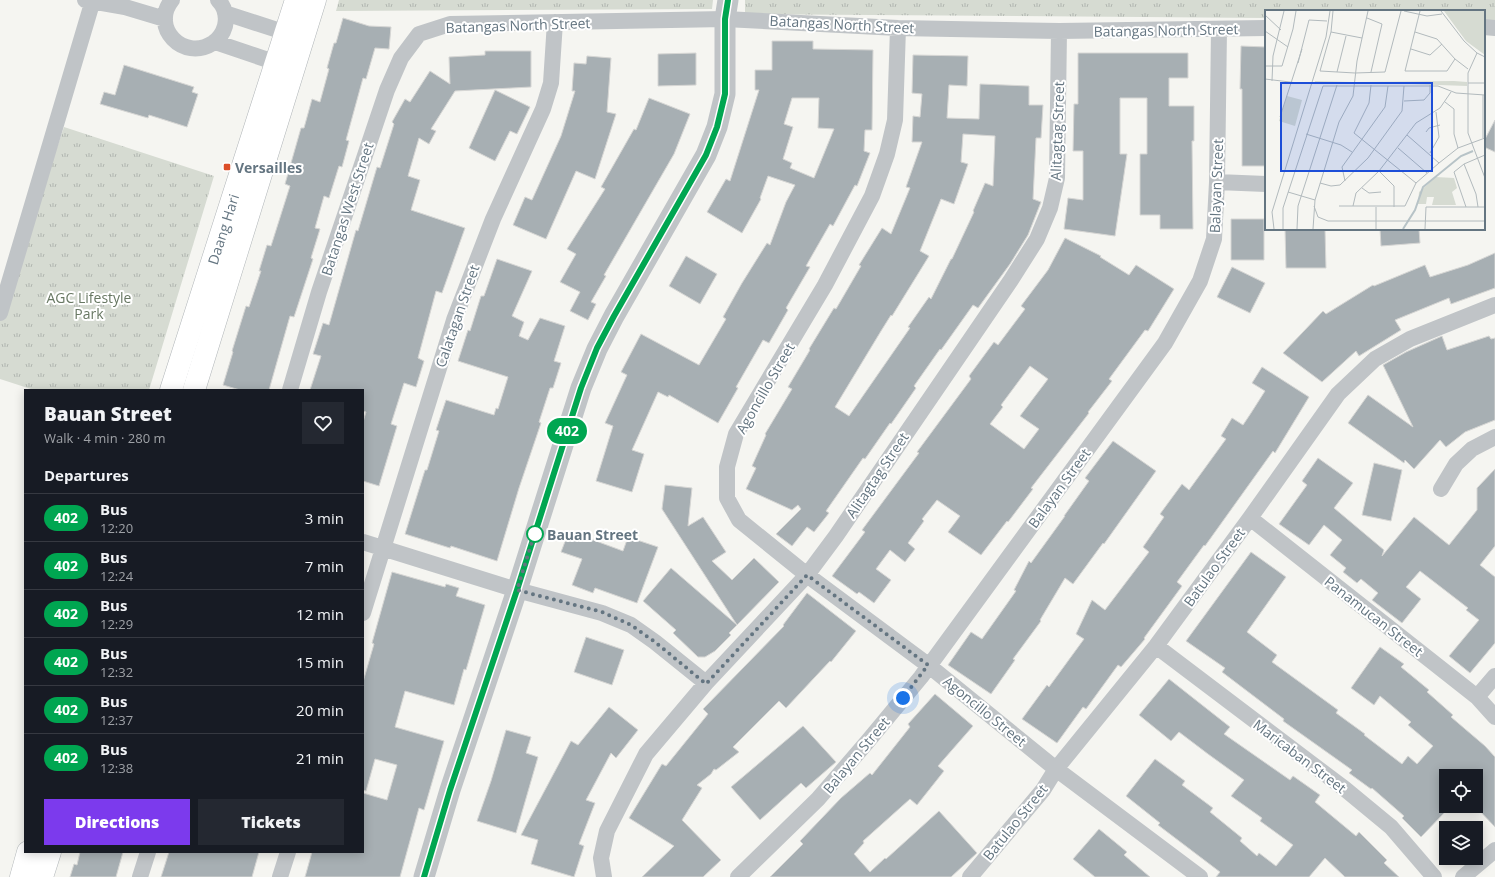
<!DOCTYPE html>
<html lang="en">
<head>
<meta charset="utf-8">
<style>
	:root { --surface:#171b24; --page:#242831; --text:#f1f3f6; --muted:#9ea1a6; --line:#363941; --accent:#7c3aed }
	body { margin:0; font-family:"Open Sans",sans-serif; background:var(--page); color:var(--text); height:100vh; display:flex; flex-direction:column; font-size:15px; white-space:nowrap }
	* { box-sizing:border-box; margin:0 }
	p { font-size:13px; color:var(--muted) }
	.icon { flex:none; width:22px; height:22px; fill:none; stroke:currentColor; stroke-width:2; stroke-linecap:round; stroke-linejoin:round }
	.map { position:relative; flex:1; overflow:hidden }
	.drawer { position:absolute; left:24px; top:389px; width:340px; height:464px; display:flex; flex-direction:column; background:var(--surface); border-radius:0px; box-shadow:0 2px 10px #0003 }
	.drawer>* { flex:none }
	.badge { padding:0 8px; border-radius:13px; font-size:14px; line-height:26px }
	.tools { position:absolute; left:1439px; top:769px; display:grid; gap:8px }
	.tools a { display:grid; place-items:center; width:44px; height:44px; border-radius:0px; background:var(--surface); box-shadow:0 2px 10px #0003; font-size:20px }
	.you { position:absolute; width:20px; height:20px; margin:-10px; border:3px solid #fff; border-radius:50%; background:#1a73e8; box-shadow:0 0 0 6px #1a73e833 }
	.map>.badge { position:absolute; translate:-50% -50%; box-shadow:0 0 0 2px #fff }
	h2 { padding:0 20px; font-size:15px; line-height:36px }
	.round { display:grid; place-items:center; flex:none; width:42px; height:42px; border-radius:0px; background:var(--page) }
	.overview { display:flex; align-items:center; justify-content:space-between; height:68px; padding:0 20px }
	h1 { font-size:19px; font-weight:800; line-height:30px }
	.cta { display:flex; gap:8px; margin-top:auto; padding:8px 20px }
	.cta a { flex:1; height:46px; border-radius:0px; background:var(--accent); color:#fff; font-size:16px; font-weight:800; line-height:46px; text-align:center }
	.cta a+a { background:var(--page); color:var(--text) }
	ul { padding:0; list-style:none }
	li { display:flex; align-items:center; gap:12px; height:48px; padding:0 20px; border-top:1px solid var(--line) }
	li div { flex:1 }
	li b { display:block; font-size:15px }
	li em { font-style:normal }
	li .badge { min-width:44px; font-weight:700; text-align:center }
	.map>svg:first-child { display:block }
	.grass { fill:url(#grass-tufts) }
	.building { fill:#a7afb3; stroke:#d6d6d4; fill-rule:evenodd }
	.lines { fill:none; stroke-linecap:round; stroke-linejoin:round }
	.primary-casing { stroke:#b1b6b9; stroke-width:23 }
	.minor { stroke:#c0c4c7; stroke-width:16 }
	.tertiary { stroke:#c0c4c7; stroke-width:21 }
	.primary { stroke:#fff; stroke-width:22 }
	.line-casing { stroke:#fff; stroke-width:9 }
	.line { stroke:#00a651; stroke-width:6 }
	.walk { stroke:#647581; stroke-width:4; stroke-dasharray:0 7.2 }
	.poi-dot { fill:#dc4f29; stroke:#fff; stroke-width:1.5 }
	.stop-dot { fill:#fff; stroke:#00a651; stroke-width:2 }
	.labels { text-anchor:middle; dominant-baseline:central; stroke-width:4; stroke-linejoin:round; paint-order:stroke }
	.street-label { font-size:14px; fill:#647581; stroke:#fff }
	.poi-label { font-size:14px; font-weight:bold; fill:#647581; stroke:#fff; text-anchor:start }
	.park-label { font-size:14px; fill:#687863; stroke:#fff }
	.stop-label { font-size:14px; font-weight:bold; fill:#647581; stroke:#fff; text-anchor:start }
	.inset-river { fill:none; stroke:#b7c3c7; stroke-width:2 }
	.inset-road { fill:none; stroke:#b2babd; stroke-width:1 }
	.view { fill:#1d4ed8; fill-opacity:0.15; stroke:#1d4ed8; stroke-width:2 }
	.inset-edge { fill:none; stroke:#647581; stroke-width:2 }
</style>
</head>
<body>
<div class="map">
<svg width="1495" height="877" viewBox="0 0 1495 877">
	<defs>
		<pattern id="grass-tufts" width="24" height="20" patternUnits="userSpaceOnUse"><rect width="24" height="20" fill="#d6dbd2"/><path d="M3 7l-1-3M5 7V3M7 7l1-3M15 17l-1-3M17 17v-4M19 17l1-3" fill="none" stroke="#b1b6b0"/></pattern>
	</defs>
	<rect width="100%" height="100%" fill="#f5f5f1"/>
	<path class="grass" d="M339 0H713L712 9 336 11Z
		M745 0H1495V20H1484V11H1266V18L745 14Z
		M64 127 214 176 149 390H34L0 379V313Z"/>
	<path class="building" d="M343 18 369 26 391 27 389 49 375 48 366 79 363 78 346 140 349 141 342 167 339 166 329 198 324 196 315 228 320 229 311 258 313 259 294 317 290 316 269 390H240L223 385 233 352 232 351 246 306 249 307 261 271H259L267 245 271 246 290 186 285 184 301 128H304L312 99 320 102 329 69 327 68 334 43H336Z
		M772 41H813V49L873 50 872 130H865L864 151 870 153 857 186 855 185 833 226 830 224 806 266 810 267 786 308 788 310 769 343 763 340 736 387 738 388 718 423 669 395 668 397 658 392 632 450 644 454 632 492 596 481 613 426 605 423 627 375 621 372 641 334 699 365 726 319 723 317 742 283 767 243 770 245 786 202 795 185 768 176 760 198 761 199 742 233 707 212 726 179 730 181 759 90H755V70H772ZM792 98H819L818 128 834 129 814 178 790 168 792 163 783 159 793 127 784 124Z
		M1241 46 1266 47V166H1242V89H1240Z
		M485 51H531V87L455 91 431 129 436 131 429 144 419 138 408 176 420 180 411 210 465 228 442 293 436 291 418 358 424 361 416 387 404 383 391 424 397 426 379 486 363 481V422L366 412 363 411V390H310L321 356 313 354 323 323 329 325 356 230 358 231 377 167 380 168 394 124 392 122 405 99 410 102 430 71 450 84 449 57 485 55Z
		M696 53V85L658 86V54Z
		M1078 53H1188V78H1169V106H1194V141H1192L1193 229H1160V215H1140V154H1147V98H1120V154H1127L1115 236 1064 229 1068 198 1083 200V151H1073L1074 104H1078Z
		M913 55 968 56 967 86 949 85 947 118 979 119 980 84 1029 86V105H1043L1041 138H1036L1033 199 1041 202 1028 235 1010 264 978 308 973 305 941 350 940 349 914 386 916 388 891 424 890 423 865 459 863 458 826 511 829 513 814 532 807 527 792 546 776 534 801 509 798 505 792 510 746 489 756 468 752 466 766 435 765 434 792 389 788 387 810 350 809 349 834 308 836 309 861 266 859 265 882 228 891 234 910 188 906 187 922 142H912L913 116 920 117 922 94 912 93ZM963 134 995 136 993 186 985 183 973 211 974 212 952 259H951L931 299 929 297 908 327 910 328 849 416 835 407 881 331 891 315 892 316 929 256 920 251 941 199 954 204 968 164 961 162Z
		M587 56 611 58 607 112 616 114 595 179 576 171 546 239 513 225 525 197 532 200 561 136 575 91H572L574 63 586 64Z
		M124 65 194 87 192 92 198 94 187 127 149 115 148 118 100 104 104 92 115 95Z
		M495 90 530 107 517 134 510 131 495 161 469 148Z
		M649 98 690 114 674 154 604 275 606 276 591 302 596 304 588 320 570 311 580 292 560 282 576 254 567 249 605 189 601 187 634 129 636 130Z
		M1495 120V152L1484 147V141Z
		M1231 219H1264V260H1231Z
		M1285 229H1325L1326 268H1286Z
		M1380 229H1419L1420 243 1381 246Z
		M1065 238 1101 256 1100 257 1129 275 1136 265 1174 289 1148 331 1145 330 1109 379 1112 381 1088 412 1089 413 1031 488 1033 489 1008 522 1007 521 981 555 948 532 960 516 937 500 922 519 924 521 908 543 915 549 905 562 890 550 876 569 891 580 874 603 859 592 857 594 832 576 865 532 862 530 919 453 917 452 971 379 969 376 994 342 998 345 1025 309 1021 306 1048 270ZM1030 366 1048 379 1020 416 1039 429 1024 449 990 424 1003 407 1001 405Z
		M1495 253V288L1451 304 1449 298 1395 320 1401 330 1359 356 1356 351 1322 382 1283 353 1323 311 1326 314 1373 285 1374 286 1425 265 1430 277 1468 265Z
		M686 256 717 274 700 304 669 286Z
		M497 259 532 271 512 316 524 322 519 336 528 340 540 318 565 326 554 361 561 363 553 388H550L539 422 541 423 519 488 497 561 451 546 450 548 405 534 425 470H427L439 431 436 430 446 400 494 415 496 408 498 409 508 377 458 361 468 330 470 331 481 296H484Z
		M1232 267 1265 283 1250 313 1217 297Z
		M1442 336 1447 350 1489 336 1491 339 1495 338V420L1465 432 1446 447 1440 440 1414 469 1405 460 1404 463 1348 423 1368 395 1413 427 1383 365 1406 352Z
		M1262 367 1309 397 1275 453 1273 451 1205 546 1204 545 1177 582 1182 586 1144 638 1145 639 1121 667 1118 665 1086 709 1083 707 1057 743 1022 719 1047 685 1049 687 1084 639 1076 634 1092 600 1105 610 1149 552 1143 547 1164 517 1160 514 1182 484 1189 490 1226 439 1221 436 1232 418 1243 425 1251 413 1265 391 1252 383Z
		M1113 441 1156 471 1104 544 1103 543 1073 584 1065 578 1040 620 1041 621 1013 659 1015 660 991 694 948 665 971 632 982 639 1016 591 1014 590 1029 561 1031 563 1065 516H1064L1089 481 1085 478Z
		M1318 458 1353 483 1334 508 1384 550 1382 556 1414 517 1449 545 1477 510V488L1495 469V546L1480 565 1495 577V643L1470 673 1449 656 1479 620 1466 610 1468 608 1420 571 1406 587 1421 599 1402 623 1372 600 1378 593 1361 579 1357 583 1343 572 1346 568 1330 555 1342 540 1324 525 1309 545 1279 524 1307 485 1302 481Z
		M1374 463 1402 470 1391 521 1362 515Z
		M665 485 692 488 688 526 703 517 726 552 712 561 732 580 754 558 779 582 737 625 662 509Z
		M569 531 623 551 628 537 658 547 637 603 595 588 593 593 572 585 582 559 561 552Z
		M1251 552 1286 577 1247 632 1277 655 1272 662 1338 710 1336 713 1365 734 1364 735 1402 764 1408 756 1417 764 1433 746 1408 725 1411 722 1380 696 1374 705 1351 688 1380 647 1404 664 1401 667 1429 690 1427 692 1453 715 1451 717 1485 746 1495 757V827L1476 807V776H1446V811L1421 837 1402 818 1404 816 1372 788 1371 789 1349 773 1352 770 1283 721 1284 719 1222 672 1225 668 1186 641Z
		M671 568 737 625 729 633 731 635 715 651 705 657H698L673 633 676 630 643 601Z
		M392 572 445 587 446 584 459 588 456 596 485 605 466 670 464 669 454 705 405 691 395 727 444 741 424 810 419 808 400 877H305L312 852H363V793L387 800 397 765 375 759 366 791 363 790V682L374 644 372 643Z
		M807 593 856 631 831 662 830 661 786 708 779 701 733 747 739 752 716 770 714 769 711 774 697 785 702 788 682 820 721 860 703 877H642L674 846 629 818 662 764 666 766 708 714 703 709 784 626 783 625Z
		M586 637 624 650 612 685 574 672Z
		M1169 679 1230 727 1224 734 1290 780 1293 776 1320 795 1315 802 1356 836 1359 832 1387 860 1384 863 1399 877H1345L1325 858 1309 877H1216L1220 872 1158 825 1160 823 1126 796 1155 759 1185 781 1182 785 1213 808 1210 812 1242 838 1240 841 1257 856 1259 853 1276 866 1293 845 1260 821 1262 818 1231 796 1244 780 1208 754 1179 732 1171 741 1139 715Z
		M935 694 973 726 938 766 944 771 917 805 910 799 863 841 864 843 854 854 870 872 885 858 886 859 939 811 977 853 951 877H770L803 844 800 841 841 798 870 773 872 775 910 727 908 724Z
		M609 707 638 730 616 758 611 753 586 800 595 803 579 844 584 846 574 877 531 864 538 840 521 835 571 741 578 745Z
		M803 726 836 762 806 788 801 783 760 820 731 787Z
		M506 730 531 737 526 753 538 757 516 833 477 821 491 781Z
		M1099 829 1127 852 1124 855 1150 877H1095L1073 859Z
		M80 852H123L116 877H70L74 864 77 865Z
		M169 852H259L252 877H161Z"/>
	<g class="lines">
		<defs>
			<g id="primary">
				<path id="s1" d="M171 390 296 0"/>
				<path d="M194 390 315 0"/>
				<path d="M21 877 28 852"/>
				<path d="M42 877 50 852"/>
			</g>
		</defs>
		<use href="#primary" class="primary-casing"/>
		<path class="minor" d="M85 0 125 7 165 19
			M172 0C150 27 183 62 213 43 219 39 223 33 225 26 227 17 225 7 218 0
			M225 13 296 36
			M1484 27 1495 28
			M898 28 895 120 887 154 872 196 825 285 736 434 727 467V498L739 520 807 575 928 665 1056 769 1200 877
			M215 42 286 66
			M1217 182 1266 184
			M0 313 93 0
			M290 390 319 292 387 90 401 58 419 34 450 24 725 19 898 28 1059 31 1266 28
			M1441 489 1456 464 1472 449 1495 437
			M1250 518 1477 697 1495 717
			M363 542 517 590 602 613 631 625 655 642 706 683
			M363 613 454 320 493 219 543 109 551 83 555 22
			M1156 646 1345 789 1391 827 1434 877
			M1477 697 1495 676
			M140 877 148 852
			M280 877 288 852
			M604 877 601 858 607 831 646 754 706 683 807 575 836 536 1011 280 1037 239 1050 208 1057 178 1059 31
			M738 877 818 799 868 741 921 677 1165 343 1200 281 1214 239 1217 182 1219 29
			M970 877 1043 790 1056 769 1156 646 1250 518 1338 394 1375 359 1410 339 1495 305
			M1463 877 1495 850"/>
		<path class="tertiary" d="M424 877 450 790 517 590 581 388 597 349 614 316 706 155 717 127 725 94V19L728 0"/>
		<use href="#primary" class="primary"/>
	</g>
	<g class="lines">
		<defs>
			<path id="line" d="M424 877 450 790 517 590 581 388 597 348 614 316 706 155 717 127 725 94V19L728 0"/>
		</defs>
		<use href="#line" class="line-casing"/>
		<use href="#line" class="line"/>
		<path class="walk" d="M535 534V532L517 590 602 612 631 625 655 642 706 684 807 575 928 665 903 698"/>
	</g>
	<rect class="poi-dot" x="223" y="163" width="8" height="8" rx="2"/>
	<circle class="stop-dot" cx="535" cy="534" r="8"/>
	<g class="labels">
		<g class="street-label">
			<text transform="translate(842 24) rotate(3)">Batangas North Street</text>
			<text transform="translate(518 25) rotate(-2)">Batangas North Street</text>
			<text transform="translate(1166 30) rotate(-1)">Batangas North Street</text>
			<text transform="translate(1057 131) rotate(-88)">Alitagtag Street</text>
			<text transform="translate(1216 186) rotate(-88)">Balayan Street</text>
			<text transform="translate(347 209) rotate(-72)">Batangas West Street</text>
			<text stroke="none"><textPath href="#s1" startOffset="169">Daang Hari</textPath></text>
			<text transform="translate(457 316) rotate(-71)">Calatagan Street</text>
			<text transform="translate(765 388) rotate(-60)">Agoncillo Street</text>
			<text transform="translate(877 475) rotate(-56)">Alitagtag Street</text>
			<text transform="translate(1059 488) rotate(-54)">Balayan Street</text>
			<text transform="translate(1214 567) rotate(-54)">Batulao Street</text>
			<text transform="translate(1374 616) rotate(38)">Panamucan Street</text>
			<text transform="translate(985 711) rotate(39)">Agoncillo Street</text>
			<text transform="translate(856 755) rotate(-50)">Balayan Street</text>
			<text transform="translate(1300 756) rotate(37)">Maricaban Street</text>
			<text transform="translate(1015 822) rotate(-51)">Batulao Street</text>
		</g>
		<g class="poi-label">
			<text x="235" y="167">Versailles</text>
		</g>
		<g class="park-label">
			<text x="89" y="297">AGC Lifestyle<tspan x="89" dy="16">Park</tspan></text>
		</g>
		<g class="stop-label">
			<text x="547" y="534">Bauan Street</text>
		</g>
	</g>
	<g transform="translate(1265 10)">
		<rect width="220" height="220" fill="#f5f5f1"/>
		<path d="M179 1H220V45L201 31ZM50 71 88 72 49 74ZM91 72 189 71 202 72V76ZM22 86 37 90 30 116 14 111ZM171 167 189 168 192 178 187 182 191 195H167L169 187H162L161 194H153L154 182Z" fill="#d6dbd2"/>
		<path d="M171 169H186V193H171Z" fill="#d6dbd2"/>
		<path class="inset-river" d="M138 219 150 200 158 177 196 146 208 141"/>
		<path class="inset-road" d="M68 1 66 22 55 61 90 63 120 62 136 1M139 1 162 6 177 4M155 1 140 61H182L190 49M176 1 199 31 212 43 220 47M0 5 16 20M102 8 117 14 106 62M0 21 23 37M66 22 97 28M150 22 172 29 190 49 203 59M146 39 165 45 177 34M212 43 203 63V123L220 168M33 53 44 10 62 11M0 56H17L28 19 31 1M72 62 81 26M0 69 33 73M7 71 8 46 19 1M203 73H220M106 75 104 93 89 123 151 173M218 85V128M139 91 159 90 165 83V75M180 92 189 99V124L193 138M15 107 37 39M161 122 164 118 175 115M41 124 76 135 87 142M142 125 174 153M133 138 162 163M165 143 174 127 171 102M199 154 211 184 213 197M114 161 129 176V197M80 171 77 157 120 97 123 76M55 173 66 176 75 175 103 148 137 101 139 76M97 178 104 183 116 182M23 182 50 190M49 196 53 207 63 211H220M74 196H140L151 173 174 153 193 138 220 128M88 196 91 183 114 161 151 113 175 98 186 82M201 197 189 162 199 154 220 145M9 219 7 202 61 27 65 1M18 219V198L58 76H173L191 83 220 85M32 219 33 196 72 75M48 219 50 190 74 112 88 86 92 51 103 1M111 219V197M160 219 161 197H220"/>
		<path class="view" d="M16 73H167V161H16Z"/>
		<rect width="220" height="220" class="inset-edge"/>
	</g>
</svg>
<div class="tools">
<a><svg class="icon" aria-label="locate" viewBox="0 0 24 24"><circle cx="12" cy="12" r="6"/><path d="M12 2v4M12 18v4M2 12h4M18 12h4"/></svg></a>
<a><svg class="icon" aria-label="layers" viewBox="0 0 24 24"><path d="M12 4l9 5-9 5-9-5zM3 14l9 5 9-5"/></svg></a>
</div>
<div class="you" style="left:903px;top:698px"></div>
<b class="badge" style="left:567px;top:431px;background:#00a651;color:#fff">402</b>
<section class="drawer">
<div class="overview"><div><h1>Bauan Street</h1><p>Walk · 4 min · 280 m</p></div><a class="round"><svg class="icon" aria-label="heart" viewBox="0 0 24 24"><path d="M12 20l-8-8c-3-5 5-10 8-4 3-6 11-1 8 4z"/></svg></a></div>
<h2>Departures</h2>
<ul>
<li><span class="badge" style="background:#00a651;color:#fff">402</span><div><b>Bus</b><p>12:20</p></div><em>3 min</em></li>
<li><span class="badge" style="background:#00a651;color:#fff">402</span><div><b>Bus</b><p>12:24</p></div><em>7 min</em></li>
<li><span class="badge" style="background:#00a651;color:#fff">402</span><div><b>Bus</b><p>12:29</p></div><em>12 min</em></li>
<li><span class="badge" style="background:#00a651;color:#fff">402</span><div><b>Bus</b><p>12:32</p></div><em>15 min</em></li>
<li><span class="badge" style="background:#00a651;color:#fff">402</span><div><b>Bus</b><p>12:37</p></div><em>20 min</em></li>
<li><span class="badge" style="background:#00a651;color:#fff">402</span><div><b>Bus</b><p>12:38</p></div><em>21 min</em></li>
</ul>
<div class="cta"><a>Directions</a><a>Tickets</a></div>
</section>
</div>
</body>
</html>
